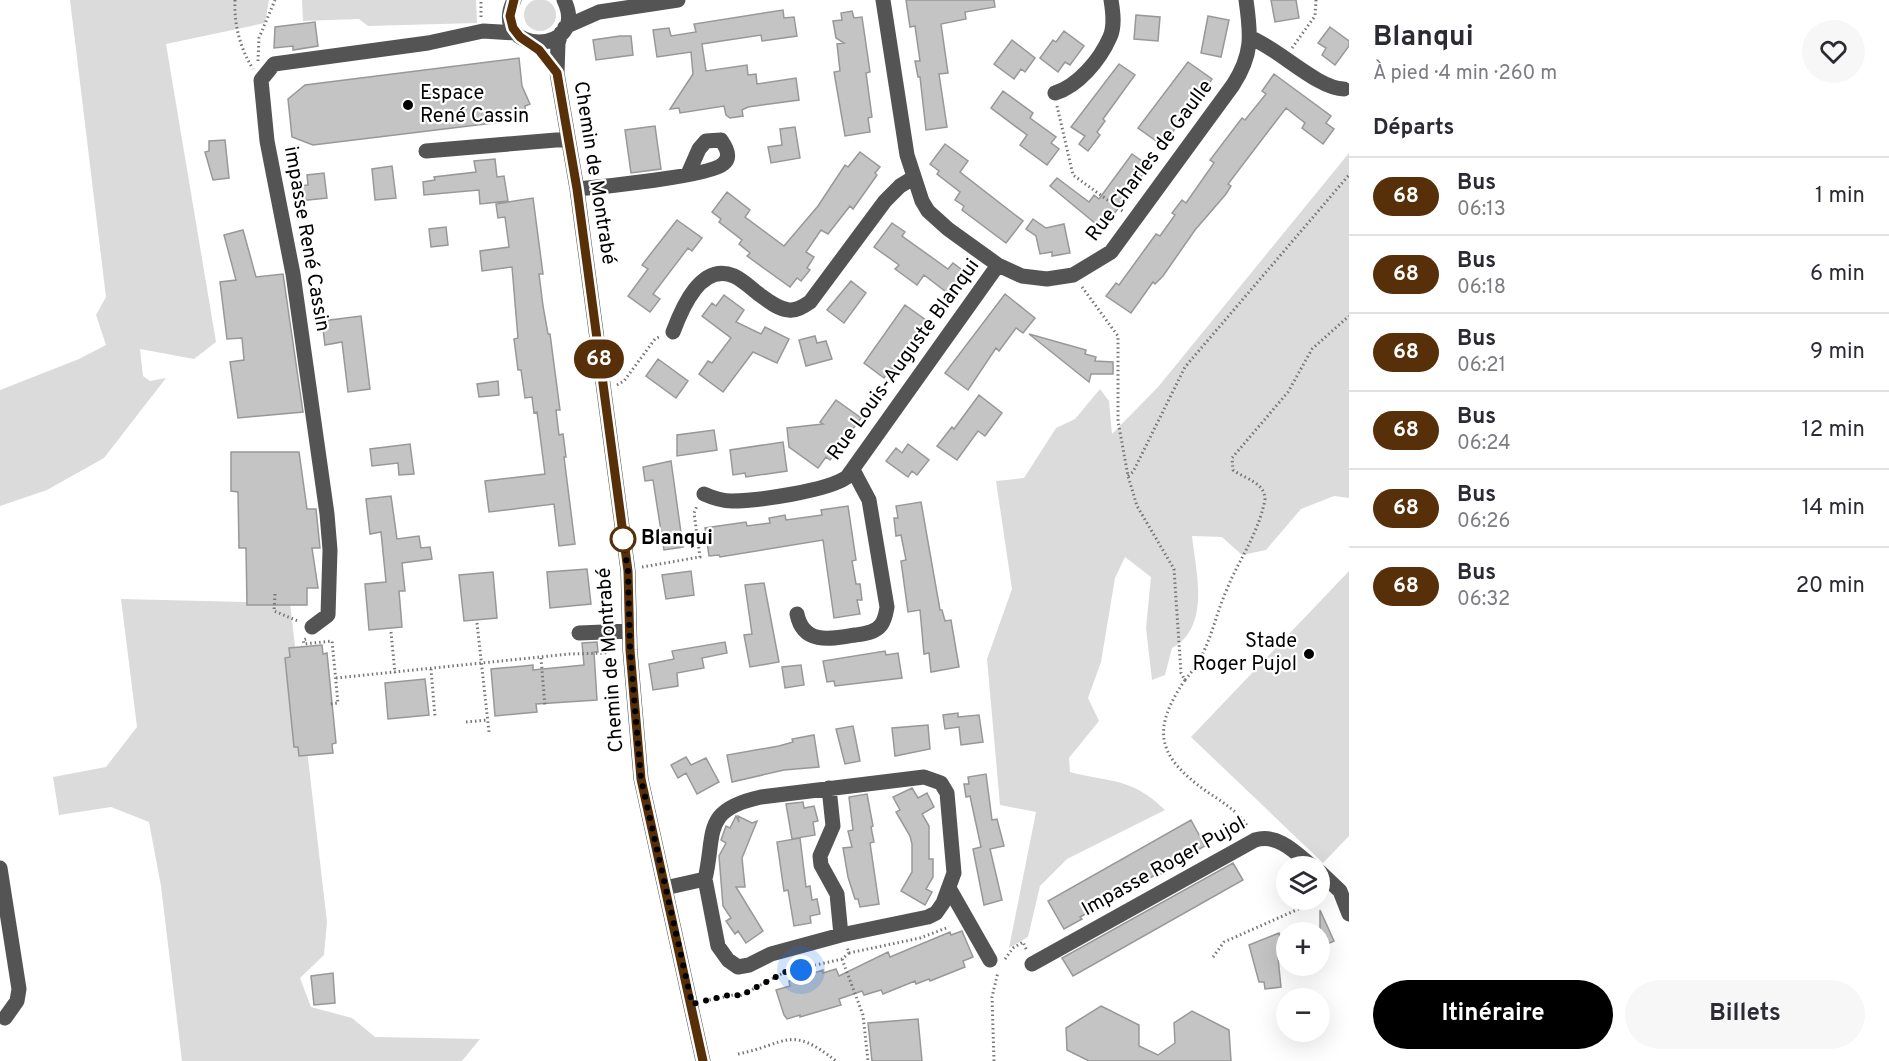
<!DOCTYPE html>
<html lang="fr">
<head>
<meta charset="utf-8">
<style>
	:root { --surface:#fff; --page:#f7f7f7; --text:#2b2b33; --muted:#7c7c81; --line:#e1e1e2; --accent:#000 }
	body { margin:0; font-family:Overpass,sans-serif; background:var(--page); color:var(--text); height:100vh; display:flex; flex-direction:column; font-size:22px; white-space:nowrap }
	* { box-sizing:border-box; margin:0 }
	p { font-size:20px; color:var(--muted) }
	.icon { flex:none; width:33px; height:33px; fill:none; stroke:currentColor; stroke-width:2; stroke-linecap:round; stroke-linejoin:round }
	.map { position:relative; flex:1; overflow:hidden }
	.details { display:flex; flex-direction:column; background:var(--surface); width:540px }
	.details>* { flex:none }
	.badge { padding:0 12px; border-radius:20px; font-size:21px; line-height:39px }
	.controls { position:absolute; left:1276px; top:856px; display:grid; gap:12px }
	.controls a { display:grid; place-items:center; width:54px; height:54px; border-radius:50%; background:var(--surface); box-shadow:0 6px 24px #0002; font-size:30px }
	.you { position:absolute; width:30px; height:30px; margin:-15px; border:4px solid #fff; border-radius:50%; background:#1a73e8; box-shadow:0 0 0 9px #1a73e833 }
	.map>.badge { position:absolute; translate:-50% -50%; box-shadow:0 0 0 3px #fff }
	h2 { padding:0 24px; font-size:22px; line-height:54px }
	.round { display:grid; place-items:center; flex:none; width:63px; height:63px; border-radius:32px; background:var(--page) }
	.summary { display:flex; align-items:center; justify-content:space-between; height:102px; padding:0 24px }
	h1 { font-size:28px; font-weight:700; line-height:45px }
	.button { display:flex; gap:12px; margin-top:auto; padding:12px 24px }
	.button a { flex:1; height:69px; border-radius:36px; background:var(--accent); color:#fff; font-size:24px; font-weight:700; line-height:69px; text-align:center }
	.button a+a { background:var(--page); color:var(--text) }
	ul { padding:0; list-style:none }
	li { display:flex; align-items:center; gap:18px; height:78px; padding:0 24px; border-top:2px solid var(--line) }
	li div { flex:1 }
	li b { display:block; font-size:22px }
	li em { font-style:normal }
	li .badge { min-width:66px; font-weight:700; text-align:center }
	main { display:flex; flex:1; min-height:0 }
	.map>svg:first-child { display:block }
	.green { fill:#dbdbdb }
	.building { fill:#c4c4c4; stroke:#989898; stroke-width:1.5 }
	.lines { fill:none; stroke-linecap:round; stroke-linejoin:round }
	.path { stroke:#767676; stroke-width:3; stroke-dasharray:1.5 3; stroke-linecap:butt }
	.minor { stroke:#545454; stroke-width:15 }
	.line-casing { stroke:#fff; stroke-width:14 }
	.line { stroke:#572f08; stroke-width:9 }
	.walk { stroke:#000; stroke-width:6; stroke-dasharray:0 10.8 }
	.poi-dot { fill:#000; stroke:#fff; stroke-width:2 }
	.stop-dot { fill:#fff; stroke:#572f08; stroke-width:3 }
	.labels { text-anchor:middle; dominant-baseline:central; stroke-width:4.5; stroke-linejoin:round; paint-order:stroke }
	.poi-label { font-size:20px; fill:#000; stroke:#fff; text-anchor:start }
	.street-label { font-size:20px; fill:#000; stroke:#fff }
	.stop-label { font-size:20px; font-weight:bold; fill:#000; stroke:#fff; text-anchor:start }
</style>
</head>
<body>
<main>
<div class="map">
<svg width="1349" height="1061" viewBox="0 0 1349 1061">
	<rect width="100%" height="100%" fill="#fff"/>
	<path class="green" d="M524 15a16 16 0 1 1 32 0a16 16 0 1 1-32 0Z
		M70 0H269L265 23 166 44 216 342 194 359 140 349 143 376 150 381 166 378 104 458 47 490 0 506V390L79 359 106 345 96 315 106 297Z
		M302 0H476L477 23 368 26 359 19 303 21Z
		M1349 153V498L1334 496 1301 509 1266 550 1242 555 1222 537 1192 536C1196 572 1211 627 1172 648L1165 675 1152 680 1146 628 1151 577 1125 557 1115 578 1101 662 1088 698 1099 721 1069 758 1070 772C1112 783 1131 777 1165 810L1067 859 1040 886 1028 937 1009 948 1036 812 1000 805 987 659 1012 589 996 481 1024 478 1056 428 1075 419 1100 389 1109 401 1112 434 1158 387Z
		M1349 571V836L1323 863 1191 737Z
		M121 599 290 603 327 922 324 955 300 978 311 1007 352 1018 375 1037 480 1039 462 1061H182L161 886 149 822 111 807 59 815 53 777 106 767 137 727Z"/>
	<path class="building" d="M906 0H994L995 7 965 12 966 19 941 24 948 73 939 74 947 127 926 130 920 77H918L915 61H920L915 26 910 27Z
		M1271 0H1296L1299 18 1275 22Z
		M783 10 784 18 794 17 797 36 762 41 761 35 702 44 706 71 747 65 748 75 756 74 757 84 796 78 799 100 748 107 742 110 743 116 730 118 726 115 724 106 680 113 679 108 670 109 693 74 691 52 657 57 653 30 669 28 671 36 696 32 694 24Z
		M852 11 854 18 862 17 870 72 866 73 872 117 868 118 870 132 845 136 834 72 840 71 837 44 844 43 836 38 833 21 842 20 841 13Z
		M1136 15 1160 17 1158 41 1134 39Z
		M1208 16 1229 20 1221 57 1201 53Z
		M315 22 318 46 293 50V46L274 48 275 27Z
		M1330 27 1349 41V46L1335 65 1322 55 1326 48 1318 43Z
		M1064 31 1084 46 1070 65 1065 62 1058 72 1040 58 1053 40 1056 42Z
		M620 36H631L633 55 596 60 593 40Z
		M1012 40 1035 58 1025 72 1021 69 1014 79 994 64Z
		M519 58 522 86 530 104 525 106 526 119 313 145 292 137 288 99 305 85Z
		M1188 62 1212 79 1202 94 1198 91 1171 135 1167 132 1159 143 1138 128Z
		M1119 64 1135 75 1103 119 1105 121 1097 132 1100 135 1088 151 1079 144 1085 136 1071 127Z
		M1274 74 1331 116 1326 123 1334 129 1323 144 1302 128 1305 123 1286 108 1228 184 1231 186 1226 194 1195 230 1163 276 1155 284 1153 282 1131 313 1106 296 1116 283 1119 285 1156 234 1160 236 1175 215 1172 213 1182 200 1186 203 1214 163 1210 160 1242 118 1245 120 1266 94 1262 91Z
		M1003 91 1033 113 1030 118 1056 137 1051 143 1059 149 1047 165 1020 145 1027 135 991 108Z
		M655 126 661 169 631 173 625 130Z
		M795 127 800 158 771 163 768 147 782 145 780 129Z
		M225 140 229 178 213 180 205 152 209 151V141Z
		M945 144 968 161 960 172 1023 221 1006 243 962 210 964 206 955 200 960 192 937 174 939 171 930 164Z
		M860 152 880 167 875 173 877 175 853 209 850 206 828 234 821 230 806 252 814 257 807 268 810 270 801 281 797 278 790 287 747 256 750 253 739 244 742 240 719 222 721 219 712 212 727 192 750 210 745 217 784 246 818 206 845 165 848 167Z
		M1132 154 1149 166 1106 225 1099 220 1096 224 1050 186 1057 178 1089 202 1094 195 1099 199Z
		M495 159 497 177 504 176 508 201 480 204 479 190 424 195 423 182 435 180 434 177 476 172 474 161Z
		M392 166 396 198 375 200 372 169Z
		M324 173 327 198 299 201 297 186 308 185 307 175Z
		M533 198 543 274H539L543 306 548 334H550L560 410H556L559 435 563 434 566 457H564L575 544 559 546 554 504 489 512 485 481 545 474 537 412 534 413 532 397 525 398 521 370H518L514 339 518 338 512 267 482 271 480 251 509 247 505 217 498 218 496 204Z
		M1033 219 1046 228 1064 224 1070 253 1052 256V252L1040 254 1036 236 1026 229Z
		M677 220 702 238 692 251 688 248 653 294 660 299 650 312 628 296 648 269 642 265Z
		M892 223 905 232 902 236 948 269 953 263 966 273 950 295 924 275 917 285 895 269 899 265 874 247Z
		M446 227 448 245 431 247 429 229Z
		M243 230 256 277 283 274 303 412 238 418 230 362 244 360 242 338 227 339 220 282 236 280 224 235Z
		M851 281 866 293 844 323 827 310Z
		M1005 294 1035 318 1023 333 1016 328 999 351 996 348 968 390 945 373Z
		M724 295 744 310 736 322 761 334 765 327 789 339 777 363 753 352 723 392 699 374 708 361 712 363 731 338 702 316 712 303 716 306Z
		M905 305 930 323 920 336 916 333 901 354 905 357 895 371 891 368 884 378 864 363Z
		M361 316 370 389 348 392 342 342 325 345 322 321Z
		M1029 334 1086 350 1085 354 1096 357 1095 361 1113 362V374H1091L1089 382Z
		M815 336 817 343 826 341 832 359 806 366 799 340Z
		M658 359 688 381 676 398 646 376Z
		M498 381 499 395 479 397 477 384Z
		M979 395 1002 413 985 436 978 431 957 460 937 446 952 427 954 429Z
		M836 400 861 418 830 460 826 457 818 468 789 447 787 428 823 424 820 422Z
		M714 430 717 450 677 456V435Z
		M783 442 787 471 746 477 745 473 733 475 730 450Z
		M410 444 414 474 399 475 398 463 372 466 370 449Z
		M908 444 929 460 917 475 912 471 908 477 886 461 896 448 902 453Z
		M231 452H299L307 509H316L320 548H312L318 588H307V605H247L246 548H239L238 492 231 491Z
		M671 461 683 547 664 550 653 480 645 481 643 467Z
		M391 496 397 539 419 536 421 548 430 547 432 559 402 563 405 591H399L402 627 369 630 365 584 386 582 381 532 370 534 366 499Z
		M921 502 940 610H942L945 621 951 620 959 667 931 672 929 653 924 654 920 610 908 612 901 561 906 560 901 535 896 536 894 518H898L896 506Z
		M848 506 856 560 852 561 856 584H860L862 600H857L860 614 834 618 823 540 720 557 719 555 709 556 705 528 746 522 747 526 770 523 769 518 785 515 786 520 822 515 821 510Z
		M587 569 591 604 550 608 547 572Z
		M691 571 694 595 666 599 662 575Z
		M493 572 497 618 464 621 459 575Z
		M764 583 779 662 750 667 744 635 752 634 745 585Z
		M597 642 598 652H594L597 700 536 704 537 712 495 716 491 669 533 665V670L584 665 582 643Z
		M725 642 727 653 702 658 704 668 677 673 678 686 653 690 649 664 674 659 672 651Z
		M322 645 323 654 327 653 336 743 332 744 333 753 299 756 298 747H294L285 658 290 657 289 648Z
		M885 651 886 655 898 653 902 678 835 686 834 681 827 682 823 661Z
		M801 665 804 685 785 688 782 667Z
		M425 679 429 715 388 719 385 683Z
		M958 713V717L979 715 983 742 961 745 959 727 945 729 943 715Z
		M928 725 930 749 895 756 892 728Z
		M853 726 860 761 845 764 836 729Z
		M814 735 819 767 784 770 732 782 727 755 779 746 793 742 792 739Z
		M686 757 691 765 706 758 719 782 697 794 686 773 678 778 671 765Z
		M986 774 992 820 997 819 1004 846 990 849 1002 900 984 905 973 849 981 847 970 796 966 797 964 784H969L968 777Z
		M912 788 918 798 927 793 934 807 922 814 929 826V859H933V877L926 889 932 892 925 905 901 891 912 872V844L910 836 896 812 900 810 893 797Z
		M867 794 873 826 871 827 874 842 870 843 879 904 860 907 858 899H855L848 877 843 848 852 847 848 831 853 830 849 797Z
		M803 802 804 808 814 806 818 821 813 822 815 835 792 839 786 804Z
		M736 816 739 822 738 816 752 823 757 821 742 858 745 887H736L763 931 746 943 738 931 735 934 726 921 731 918 723 906 719 856 726 843 721 840 726 826 730 828Z
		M1191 820 1205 846 1194 852 1195 855 1161 874 1160 872 1104 906 1103 904 1080 917 1082 919 1064 929 1048 901Z
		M800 838 806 887 810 886 812 900 817 899 820 914 810 916 811 923 794 926 788 890 784 891 777 842Z
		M1233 863 1243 880 1073 976 1062 958Z
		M1320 910 1334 941 1320 947Z
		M962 931 973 957 963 961 965 967 930 981 929 979 916 984 915 981 883 994 881 990 864 995 862 991 839 999 841 1005 800 1017V1015L787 1019 784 1015 776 990 790 986 789 981 823 970V973L836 969 839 976 888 952 890 957 950 932 951 935Z
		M1279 933 1284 945 1277 948 1281 987 1265 989 1264 982H1259L1249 945Z
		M333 973 335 1003 314 1005 311 976Z
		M1101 1006 1139 1025V1046L1158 1055 1175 1043 1174 1023 1192 1011 1229 1030 1231 1061H1089L1067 1050 1066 1028Z
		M918 1019 922 1061H872L868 1023Z"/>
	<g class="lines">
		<path class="path" d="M235 0C234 25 240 48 253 69
			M481 17V0
			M1292 48 1315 16 1316 0
			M258 61 259 38 275 0
			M1057 106 1073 175 1124 212
			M1082 287 1118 336V421L1128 476 1137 506 1174 569 1181 673 1185 680C1151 730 1157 756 1206 791 1222 802 1238 811 1248 827
			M617 385 624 381 655 339 661 336
			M1128 476 1133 472 1185 367 1349 175
			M642 567 700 557 694 513 697 506
			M275 594 274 611 298 621
			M477 623 489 732
			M391 632 395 673
			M306 639 303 640 304 644 332 641 338 703 329 704
			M541 658 545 707
			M431 669 435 717
			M336 678 569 654 605 653 604 645
			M1185 680C1211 650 1212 623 1227 589 1240 557 1257 537 1265 500 1265 482 1245 479 1233 470L1232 458 1288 392 1312 349 1349 316
			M466 722 487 720
			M849 953 920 938 949 927
			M1213 957 1224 942 1319 900
			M842 959 863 1015 868 1061
			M1005 959 1013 948 1023 942 1027 951
			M705 1001 733 995 740 996 785 972 842 959 849 953 847 947
			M738 1054C788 1044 789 1024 836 1061
			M994 1061 992 997 998 972"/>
		<path class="minor" d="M514 0C487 56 591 56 564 0
			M883 0 907 155 922 201 928 211 948 229 998 265 1022 276 1047 279 1073 275 1111 252 1233 85C1253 54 1251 35 1246 0
			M565 27 599 12 678 0
			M561 33 558 43 557 73 577 189 628 571 630 650 641 779 703 1061
			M1251 38C1279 49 1318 89 1344 89
			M1055 93C1078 86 1100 60 1110 37 1115 26 1113 12 1111 0
			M426 151 568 139
			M577 189C600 187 711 176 723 164 732 157 726 147 721 140L706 141 699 149 688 174
			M673 332C682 308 701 262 734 276 743 280 752 289 760 295 768 301 778 309 789 310 797 311 804 306 810 302L885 201 900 186 913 178
			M704 494C713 498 722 501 732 501 756 501 828 491 847 477L998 265
			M797 614C803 645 831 639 855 635 863 634 875 633 881 625 885 620 886 613 887 607L869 500 853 470
			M312 627 328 615 330 550 327 514 293 274 267 141 261 80 274 64 428 43 483 31 516 33
			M579 633 629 631
			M829 788 833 826 820 856 821 865 837 894 841 935
			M0 868 19 989 17 1001 5 1018
			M1320 872 1340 891 1349 914
			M665 888 705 879 718 946 728 960 738 967 749 965 771 954 841 935 928 917 936 913 943 903 954 873 947 793 941 783 924 777 761 797C701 810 716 833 705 879
			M949 888 990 960
			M1032 964 1255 840C1278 833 1296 853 1313 867"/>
	</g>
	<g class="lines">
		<defs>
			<path id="line" d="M514 0 510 16 513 28 520 37 539 50 557 73 577 189 628 571 630 650 641 779 703 1061"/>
		</defs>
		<use href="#line" class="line-casing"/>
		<use href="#line" class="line"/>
		<path class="walk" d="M623 539 628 571 630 650 641 779 692 1004 733 994 740 996 785 972 801 970"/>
	</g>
	<g class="poi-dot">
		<circle cx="408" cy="105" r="6"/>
		<circle cx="1309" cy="654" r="6"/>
	</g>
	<circle class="stop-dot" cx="623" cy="539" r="12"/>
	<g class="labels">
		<g class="poi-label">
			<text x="420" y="94">Espace<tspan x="420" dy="23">René Cassin</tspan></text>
			<text x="1297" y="642" text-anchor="end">Stade<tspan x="1297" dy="23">Roger Pujol</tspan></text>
		</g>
		<g class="street-label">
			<text transform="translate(1150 161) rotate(-53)">Rue Charles de Gaulle</text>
			<text transform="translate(594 173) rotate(81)">Chemin de Montrabé</text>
			<text transform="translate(306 239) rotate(80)">impasse René Cassin</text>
			<text transform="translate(904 360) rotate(-54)">Rue Louis-Auguste Blanqui</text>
			<text transform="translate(611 660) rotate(-94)">Chemin de Montrabé</text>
			<text transform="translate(1164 867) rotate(-29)">Impasse Roger Pujol</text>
		</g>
		<g class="stop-label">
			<text x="641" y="539">Blanqui</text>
		</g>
	</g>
</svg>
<div class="controls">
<a><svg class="icon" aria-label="layers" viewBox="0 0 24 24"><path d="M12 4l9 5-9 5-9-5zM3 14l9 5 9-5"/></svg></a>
<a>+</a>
<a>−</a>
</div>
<div class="you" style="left:801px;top:970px"></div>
<b class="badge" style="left:599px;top:359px;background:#572f08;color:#fff">68</b>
</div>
<section class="details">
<div class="summary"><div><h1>Blanqui</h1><p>À pied · 4 min · 260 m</p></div><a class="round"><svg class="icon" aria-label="heart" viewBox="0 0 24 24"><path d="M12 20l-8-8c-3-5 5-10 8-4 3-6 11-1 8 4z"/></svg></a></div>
<h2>Départs</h2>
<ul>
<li><span class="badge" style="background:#572f08;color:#fff">68</span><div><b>Bus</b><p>06:13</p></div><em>1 min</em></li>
<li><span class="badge" style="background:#572f08;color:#fff">68</span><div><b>Bus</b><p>06:18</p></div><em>6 min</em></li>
<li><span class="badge" style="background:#572f08;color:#fff">68</span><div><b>Bus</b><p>06:21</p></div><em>9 min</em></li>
<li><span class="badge" style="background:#572f08;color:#fff">68</span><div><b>Bus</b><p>06:24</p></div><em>12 min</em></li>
<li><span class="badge" style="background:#572f08;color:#fff">68</span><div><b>Bus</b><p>06:26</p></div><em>14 min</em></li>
<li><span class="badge" style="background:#572f08;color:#fff">68</span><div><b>Bus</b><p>06:32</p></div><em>20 min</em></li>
</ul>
<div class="button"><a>Itinéraire</a><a>Billets</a></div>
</section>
</main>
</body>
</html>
